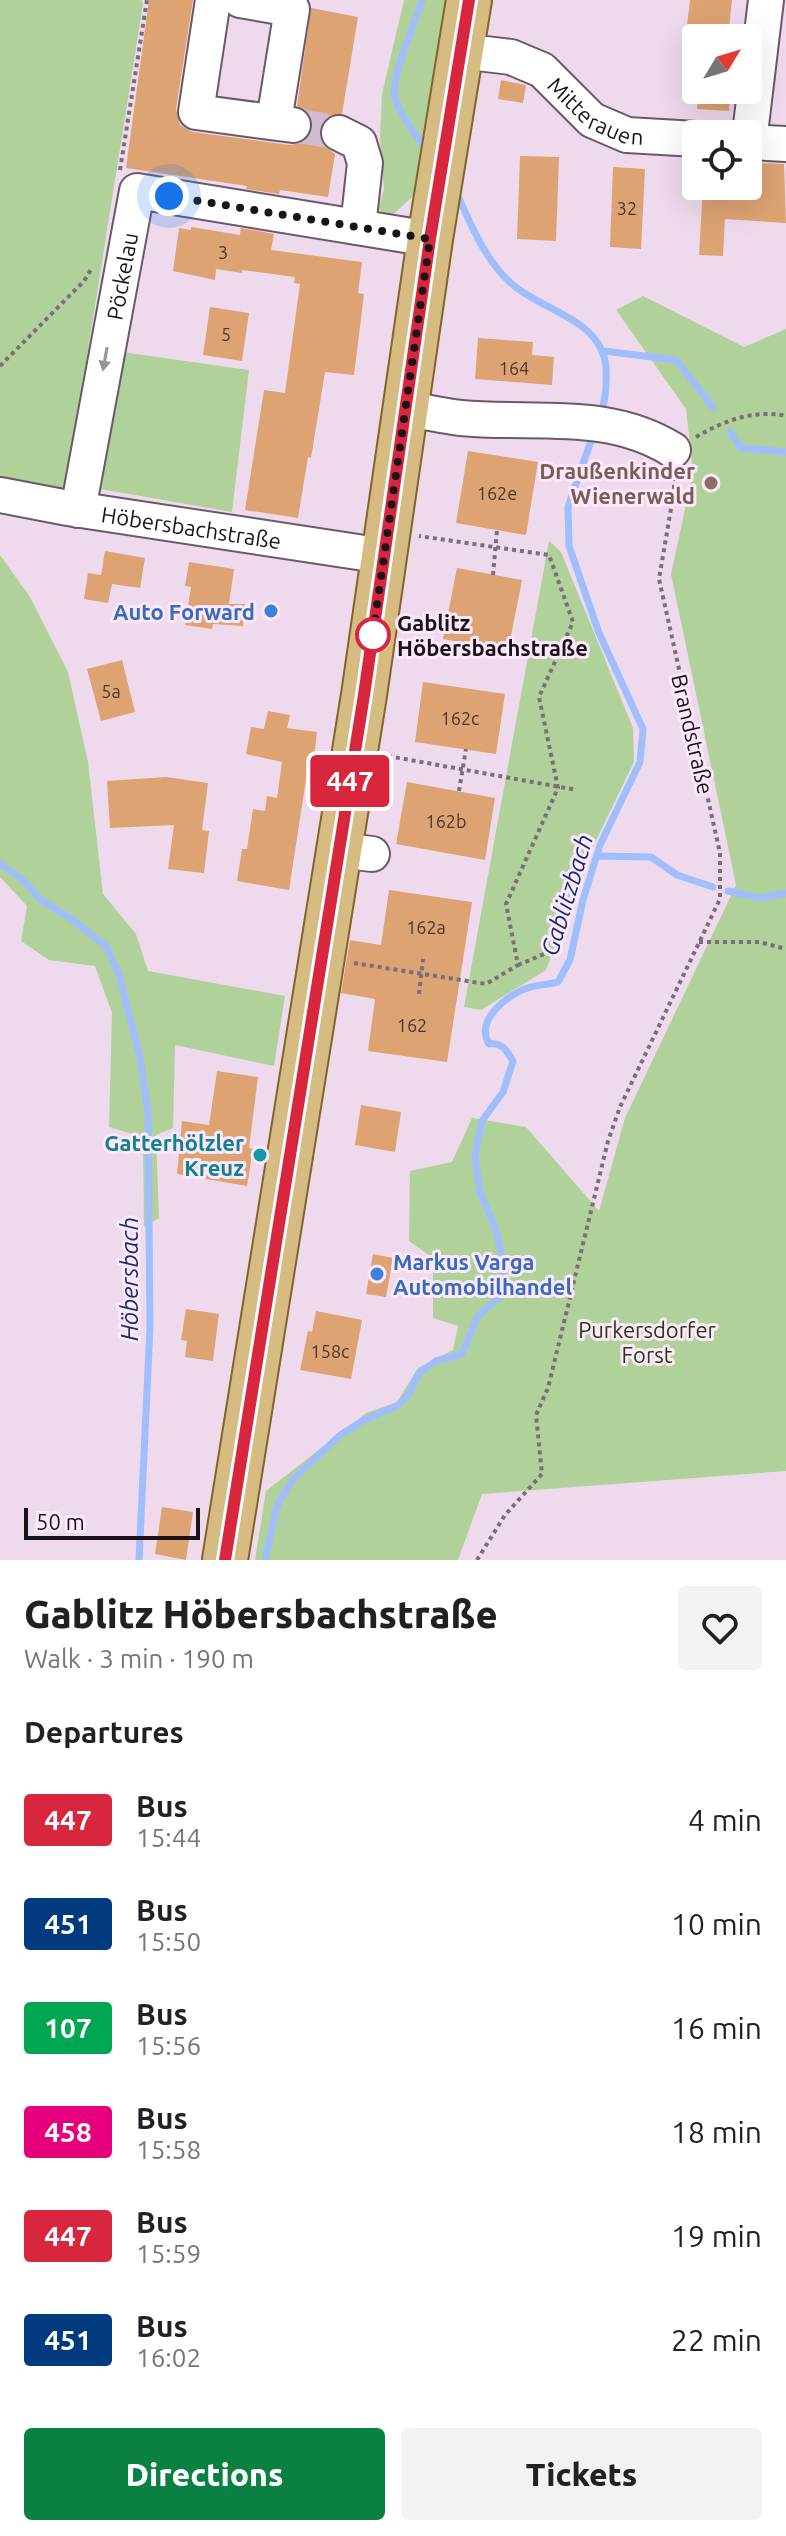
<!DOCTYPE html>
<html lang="en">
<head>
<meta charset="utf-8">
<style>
	:root { --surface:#fff; --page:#f2f2f2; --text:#202124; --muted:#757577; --accent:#0b8043 }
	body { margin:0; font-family:Ubuntu,sans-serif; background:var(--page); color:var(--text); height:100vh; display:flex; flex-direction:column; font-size:30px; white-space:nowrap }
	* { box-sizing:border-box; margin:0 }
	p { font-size:26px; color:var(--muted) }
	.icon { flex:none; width:44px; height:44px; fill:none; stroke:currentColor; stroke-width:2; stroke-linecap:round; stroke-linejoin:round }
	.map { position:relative; height:1560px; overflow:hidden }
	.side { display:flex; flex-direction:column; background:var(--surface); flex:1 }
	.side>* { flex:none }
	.badge { padding:0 16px; border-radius:6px; font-size:28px; line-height:52px }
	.needle { width:52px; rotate:52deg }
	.fabs { position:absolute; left:682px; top:24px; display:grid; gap:16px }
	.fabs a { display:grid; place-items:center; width:80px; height:80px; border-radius:8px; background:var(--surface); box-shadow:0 8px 32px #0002; font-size:40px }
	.scale { position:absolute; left:24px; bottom:20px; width:176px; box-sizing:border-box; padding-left:8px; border:4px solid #1a1319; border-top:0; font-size:22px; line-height:28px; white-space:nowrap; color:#1a1319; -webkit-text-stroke:6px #fde7fa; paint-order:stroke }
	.you { position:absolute; width:40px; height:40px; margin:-20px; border:6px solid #fff; border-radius:50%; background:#1a73e8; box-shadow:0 0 0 12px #1a73e833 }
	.map>.badge { position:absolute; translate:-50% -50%; box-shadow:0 0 0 4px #fff }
	h2 { padding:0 24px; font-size:30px; line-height:72px }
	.round { display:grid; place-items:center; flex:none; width:84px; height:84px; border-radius:8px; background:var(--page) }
	.headline { display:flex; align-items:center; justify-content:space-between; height:136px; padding:0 24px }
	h1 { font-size:38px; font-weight:800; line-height:60px }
	.cta { display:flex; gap:16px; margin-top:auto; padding:16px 24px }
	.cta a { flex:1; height:92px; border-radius:8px; background:var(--accent); color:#fff; font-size:32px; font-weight:800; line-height:92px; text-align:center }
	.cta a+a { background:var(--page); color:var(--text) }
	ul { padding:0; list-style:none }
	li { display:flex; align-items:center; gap:24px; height:104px; padding:0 24px }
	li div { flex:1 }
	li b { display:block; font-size:30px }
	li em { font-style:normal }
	li .badge { min-width:88px; font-weight:700; text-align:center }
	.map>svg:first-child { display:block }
	.green { fill:#b1d19a }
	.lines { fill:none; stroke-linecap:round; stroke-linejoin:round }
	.stream { stroke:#9fbefb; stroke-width:7 }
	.building { fill:#dda372 }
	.minor-tunnel { stroke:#cfbccd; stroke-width:34; stroke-dasharray:34 17; stroke-linecap:butt }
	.minor-casing { stroke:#6b5969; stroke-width:38 }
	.major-casing { stroke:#826427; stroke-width:48 }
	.path { stroke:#7b6e7a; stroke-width:4; stroke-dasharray:4 4; stroke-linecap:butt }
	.minor { stroke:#fff; stroke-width:34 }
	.major { stroke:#d6bc82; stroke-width:44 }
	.oneway { fill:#989598 }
	.line-casing { stroke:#fff; stroke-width:18 }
	.line { stroke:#d7263d; stroke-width:12 }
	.walk { stroke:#1a1319; stroke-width:8; stroke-dasharray:0 14.4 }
	.education-dot { fill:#8d6e63; stroke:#fde7fa; stroke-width:3 }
	.shop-dot { fill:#3f7fe0; stroke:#fde7fa; stroke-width:3 }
	.stop-dot { fill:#fff; stroke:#d7263d; stroke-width:4 }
	.culture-dot { fill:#0f9aa8; stroke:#fde7fa; stroke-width:3 }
	.labels { text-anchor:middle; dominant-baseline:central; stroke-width:6; stroke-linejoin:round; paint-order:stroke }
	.number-label { font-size:18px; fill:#4b372f }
	.street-label { font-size:22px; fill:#1a1319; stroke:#fde7fa }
	.education-label { font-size:22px; font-weight:bold; fill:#785e54; stroke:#fde7fa; text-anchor:end }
	.shop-label { font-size:22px; font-weight:bold; fill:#366cbe; stroke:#fde7fa; text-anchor:end }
	.stop-label { font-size:22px; font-weight:bold; fill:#1a1319; stroke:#fde7fa; text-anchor:start }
	.culture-label { font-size:22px; font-weight:bold; fill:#0d838f; stroke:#fde7fa; text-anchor:end }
	.park-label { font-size:22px; fill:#253c10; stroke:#fde7fa }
	.water-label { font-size:24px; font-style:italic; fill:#122f74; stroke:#fde7fa }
</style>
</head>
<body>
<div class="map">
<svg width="786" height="1560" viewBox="0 0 786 1560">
	<rect width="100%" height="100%" fill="#efdaed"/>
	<path class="green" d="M0 0H142L143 4 68 476 63 488 51 492 0 480Z
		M404 0H455L421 189 388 219 381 214 379 207 384 189 380 137 382 94Z
		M643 296 744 347 786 329V1471L482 1494 458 1560H255L266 1491 366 1413 397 1402 418 1368 453 1350 458 1326 433 1318V1258L409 1241 410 1171 452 1162 472 1118 526 1127 599 1211 625 1118 736 885 671 574 693 473 686 409 616 310Z
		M122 352 249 370 232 512 100 489Z
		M549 541 561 552 633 728 634 762 587 859 546 970 481 1010 464 1007Z
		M0 555 30 597 68 672 88 762 103 894 136 934 148 971 285 996 274 1066 175 1045 173 1128 156 1135 159 1218 144 1227 143 1137 109 1127 112 1013 95 966 49 960 21 941 27 906 0 877Z"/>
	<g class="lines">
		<path class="stream" d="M422 0C416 22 389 80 395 98 401 116 414 132 425 148
			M458 196C472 227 486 262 513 285 545 312 601 319 606 367 607 384 606 400 600 416
			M604 351 676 360 713 407
			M730 432 741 448 786 452
			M597 856 651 857 677 875 713 887
			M0 864 23 880 41 900 73 920 106 946 119 975 140 1057 148 1113 150 1327 139 1560
			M728 891 760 898 786 893
			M265 1560 277 1506 292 1480 339 1436 364 1420 397 1406 409 1394 419 1373 436 1361 462 1354 478 1316 501 1295 503 1258 494 1224 480 1193 475 1155 482 1121 503 1092 513 1061C507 1051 502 1042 489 1044 476 1022 501 1001 520 991 531 985 546 985 558 982L570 960 583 900 600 845 640 762 643 729 599 633 569 546 568 507 593 435"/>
	</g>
	<path class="building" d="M149 0H193L176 109 180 125 193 132 290 145 301 143 309 137 313 128 311 117 305 109 297 106 311 8 358 17 342 114 327 117 321 125 319 133 323 145 335 154 328 197 280 190 279 194 246 189 247 186 126 168Z
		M690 0H732L728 38H703L704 26 687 25Z
		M501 80 526 85 523 103 498 99Z
		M698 90H730L729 111 697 109Z
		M520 156 559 157 556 241 517 239Z
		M759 163 784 164 786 223 725 219 723 256 699 255 703 186H757Z
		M613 167 645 169 641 249 610 247Z
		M191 227 240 235 241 228 274 234 271 250 362 262 358 293 364 294 354 375 325 372 311 458 308 457 298 518 245 510 264 390 285 393 300 284 294 283 295 277 242 270V273L216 269 215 280 173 271 179 228 191 230Z
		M210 307 249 313 242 361 203 355Z
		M478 338 533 342 532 355 554 357 552 385 475 379Z
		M468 451 538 462 526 535 456 523Z
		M105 551 145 558 140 588 112 584 108 603 84 599 88 573 101 575Z
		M189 562 234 569 229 604H245L243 626 213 624 212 629 185 625 191 587 185 586Z
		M457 568 522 580 508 651 443 639Z
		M122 660 135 712 101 721 87 669Z
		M423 682 505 694 496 754 415 742Z
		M268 711 290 715 287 728 317 732 312 774 307 773 289 890 237 881 242 849H247L253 809 265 811 267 796 277 798 282 762 246 754 251 727 264 729Z
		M166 777 208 783 202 830 209 831 204 873 168 869 174 825 110 828 107 781Z
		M407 782 495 798 485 860 396 844Z
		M389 890 472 902 447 1062 368 1051 375 999 341 993 350 940 381 945Z
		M217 1071 258 1077 249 1148 253 1149 247 1186 177 1174 182 1121 209 1125Z
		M361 1105 401 1112 395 1152 355 1145Z
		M373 1254 393 1258 386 1297 366 1294Z
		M186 1309 219 1314 213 1361 185 1357 187 1341 181 1340Z
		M316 1311 362 1320 351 1379 300 1370 308 1331 312 1332Z
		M162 1507 193 1512 186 1560 155 1554Z"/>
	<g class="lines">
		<path class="minor-tunnel" d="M293 125 339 133"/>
		<defs>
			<g id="minor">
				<path d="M213 0 196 112 293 125"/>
				<path d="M240 0 292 9 274 121"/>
				<path id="s1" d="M461 51 511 57 542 70 592 120 627 135 696 139"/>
				<path d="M339 133 359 143 365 163 358 227"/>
				<path d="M748 142 786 144"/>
				<path d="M749 142 766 0"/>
				<path d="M406 409C424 411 442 416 461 418 534 425 607 409 673 450"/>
				<path id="s2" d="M0 495 68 508 384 556"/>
				<path id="s3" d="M78 510 137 191 430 239"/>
				<path d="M339 850 372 854"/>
			</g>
			<path id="major" d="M225 1560 364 695 430 239 469 0"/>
		</defs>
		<use href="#minor" class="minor-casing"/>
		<use href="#major" class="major-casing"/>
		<path class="path" d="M120 170 147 0
			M0 366 84 281 92 268
			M696 437C723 421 754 409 786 416
			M493 575 497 530
			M388 756 577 790
			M459 791 466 749
			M699 942H759L786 949
			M354 963 486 984 518 965 506 904 558 788 539 697 573 622 549 555 419 536
			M518 965 549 952
			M419 994 423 959
			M477 1560 505 1515 542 1474 536 1415 548 1388 608 1141 620 1107 720 899V853L659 579 674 491V476"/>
		<use href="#minor" class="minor"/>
		<use href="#major" class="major"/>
	</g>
	<defs><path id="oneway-solid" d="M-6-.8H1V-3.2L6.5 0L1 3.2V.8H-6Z" transform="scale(2)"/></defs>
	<use class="oneway" href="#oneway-solid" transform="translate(105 359) rotate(100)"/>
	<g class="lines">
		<defs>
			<path id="line" d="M225 1560 364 695 430 239 469 0"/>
		</defs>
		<use href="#line" class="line-casing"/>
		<use href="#line" class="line"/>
		<path class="walk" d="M169 196 430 239 372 640 373 635"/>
	</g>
	<circle class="education-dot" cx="711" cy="483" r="8"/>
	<g class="shop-dot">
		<circle cx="271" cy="611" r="8"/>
		<circle cx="377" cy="1274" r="8"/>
	</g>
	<circle class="stop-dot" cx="373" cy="635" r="16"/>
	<circle class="culture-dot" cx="260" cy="1155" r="8"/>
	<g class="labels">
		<g class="number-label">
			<text x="627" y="208">32</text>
			<text x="223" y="252">3</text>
			<text x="226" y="334">5</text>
			<text x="514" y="368">164</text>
			<text x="497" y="493">162e</text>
			<text x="111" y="691">5a</text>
			<text x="460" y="718">162c</text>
			<text x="446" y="821">162b</text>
			<text x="426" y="927">162a</text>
			<text x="412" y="1025">162</text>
			<text x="330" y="1351">158c</text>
		</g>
		<g class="street-label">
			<text stroke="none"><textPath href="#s1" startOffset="154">Mitterauen</textPath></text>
			<text stroke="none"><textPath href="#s3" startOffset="238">Pöckelau</textPath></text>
			<text stroke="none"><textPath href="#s2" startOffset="194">Höbersbachstraße</textPath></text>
			<text transform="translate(693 734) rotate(77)">Brandstraße</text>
		</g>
		<g class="education-label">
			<text x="695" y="470">Draußenkinder<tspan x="695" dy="25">Wienerwald</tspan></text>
		</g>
		<g class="shop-label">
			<text x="255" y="611">Auto Forward</text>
			<text x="393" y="1261" text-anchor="start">Markus Varga<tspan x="393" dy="25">Automobilhandel</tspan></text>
		</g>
		<g class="stop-label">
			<text x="397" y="622">Gablitz<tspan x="397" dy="25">Höbersbachstraße</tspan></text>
		</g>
		<g class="culture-label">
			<text x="244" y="1142">Gatterhölzler<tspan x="244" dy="25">Kreuz</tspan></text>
		</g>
		<g class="park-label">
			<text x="647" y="1329">Purkersdorfer<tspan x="647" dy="25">Forst</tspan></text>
		</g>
		<g class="water-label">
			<text transform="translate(567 895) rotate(-73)">Gablitzbach</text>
			<text transform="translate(129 1279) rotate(-90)">Höbersbach</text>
		</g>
	</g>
</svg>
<div class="fabs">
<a><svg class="needle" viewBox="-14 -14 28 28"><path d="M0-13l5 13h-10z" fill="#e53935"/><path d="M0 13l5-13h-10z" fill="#757577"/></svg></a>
<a><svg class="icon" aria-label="locate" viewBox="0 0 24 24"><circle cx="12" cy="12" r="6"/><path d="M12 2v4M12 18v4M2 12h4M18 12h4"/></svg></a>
</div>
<div class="scale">50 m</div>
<div class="you" style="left:169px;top:196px"></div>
<b class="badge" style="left:350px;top:781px;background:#d7263d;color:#fff">447</b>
</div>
<section class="side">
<div class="headline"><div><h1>Gablitz Höbersbachstraße</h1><p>Walk · 3 min · 190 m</p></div><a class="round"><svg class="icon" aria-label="heart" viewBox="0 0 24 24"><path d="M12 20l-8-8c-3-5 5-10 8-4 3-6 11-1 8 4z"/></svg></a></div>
<h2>Departures</h2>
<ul>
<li><span class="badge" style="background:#d7263d;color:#fff">447</span><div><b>Bus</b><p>15:44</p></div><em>4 min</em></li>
<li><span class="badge" style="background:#003b80;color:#fff">451</span><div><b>Bus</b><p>15:50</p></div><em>10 min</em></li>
<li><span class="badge" style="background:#00a651;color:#fff">107</span><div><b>Bus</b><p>15:56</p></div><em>16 min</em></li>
<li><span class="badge" style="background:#e6007e;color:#fff">458</span><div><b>Bus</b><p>15:58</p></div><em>18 min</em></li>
<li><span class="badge" style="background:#d7263d;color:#fff">447</span><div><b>Bus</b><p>15:59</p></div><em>19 min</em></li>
<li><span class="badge" style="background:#003b80;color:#fff">451</span><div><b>Bus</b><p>16:02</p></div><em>22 min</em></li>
</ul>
<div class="cta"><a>Directions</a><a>Tickets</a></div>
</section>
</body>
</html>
